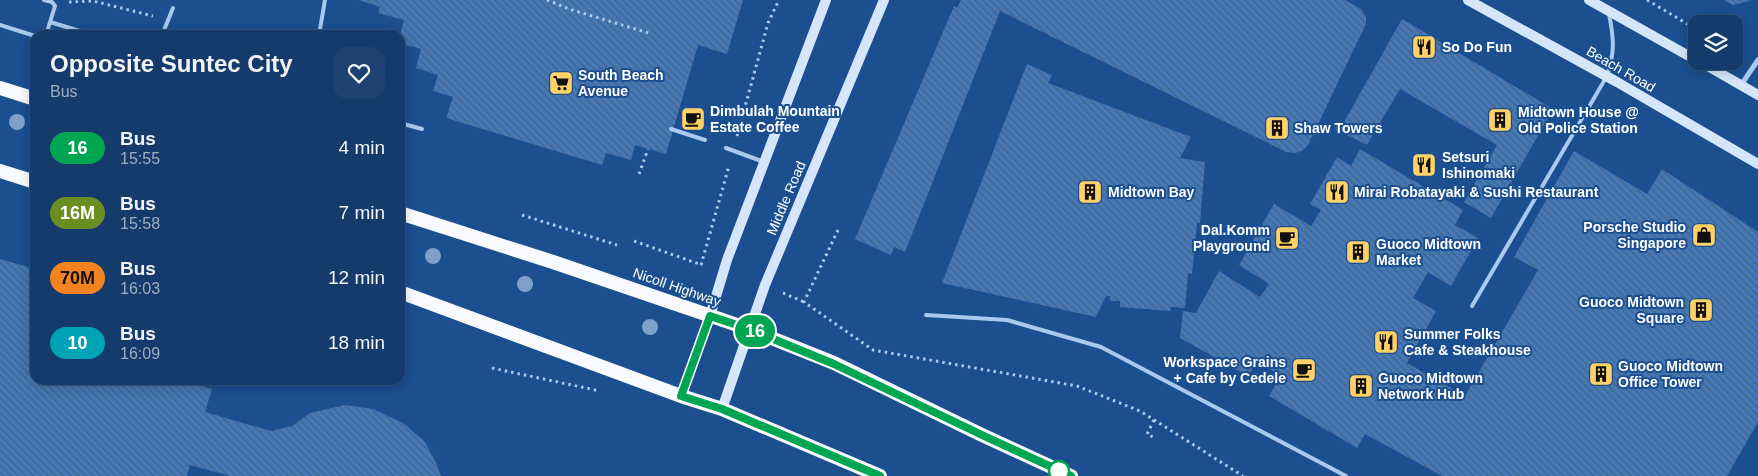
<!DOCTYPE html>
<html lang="en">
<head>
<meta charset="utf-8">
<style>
	:root { --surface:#143b6b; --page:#1d4271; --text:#f1f3f6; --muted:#9dadc1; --line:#33557e }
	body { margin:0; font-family:Helvetica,sans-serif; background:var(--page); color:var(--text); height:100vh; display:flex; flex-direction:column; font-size:19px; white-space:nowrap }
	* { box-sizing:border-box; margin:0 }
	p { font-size:16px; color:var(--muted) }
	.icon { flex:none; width:28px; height:28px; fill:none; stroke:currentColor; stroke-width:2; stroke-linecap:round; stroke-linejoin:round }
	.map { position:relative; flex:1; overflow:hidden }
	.details { position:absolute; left:30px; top:30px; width:375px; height:355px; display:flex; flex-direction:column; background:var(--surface); border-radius:15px; box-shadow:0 2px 12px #0003,0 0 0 1px var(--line) }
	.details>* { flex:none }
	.badge { padding:0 10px; border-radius:16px; font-size:18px; line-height:32px }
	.tools { position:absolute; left:1688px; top:15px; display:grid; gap:10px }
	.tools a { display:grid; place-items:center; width:55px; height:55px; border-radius:10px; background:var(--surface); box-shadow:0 2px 12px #0003,0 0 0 1px var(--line); font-size:25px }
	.map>.badge { position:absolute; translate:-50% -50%; box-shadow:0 0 0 2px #fff }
	.round { display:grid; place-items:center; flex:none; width:52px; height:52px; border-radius:15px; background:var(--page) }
	.summary { display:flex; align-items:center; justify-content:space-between; height:85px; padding:0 20px }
	h1 { font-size:24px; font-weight:800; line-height:38px }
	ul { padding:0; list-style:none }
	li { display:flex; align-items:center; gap:15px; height:65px; padding:0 20px }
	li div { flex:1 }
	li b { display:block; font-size:19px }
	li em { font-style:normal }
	li .badge { min-width:55px; font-weight:700; text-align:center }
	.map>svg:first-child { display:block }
	.building { fill:url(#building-back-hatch) }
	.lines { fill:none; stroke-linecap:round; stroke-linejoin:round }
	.path { stroke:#a9c9ee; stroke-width:3; stroke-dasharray:2.5 4; stroke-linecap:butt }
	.service { stroke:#a9c9ee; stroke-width:4 }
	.minor { stroke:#a9c9ee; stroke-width:5 }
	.secondary { stroke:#d6e6fa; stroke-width:10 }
	.trunk { stroke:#f8faff; stroke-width:14 }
	.tree { fill:#7ea0ca }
	.line-casing { stroke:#fff; stroke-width:11 }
	.line { stroke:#00a651; stroke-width:8 }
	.stop-dot { fill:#fff; stroke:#00a651; stroke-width:2.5 }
	.labels { text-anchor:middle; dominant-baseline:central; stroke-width:4; stroke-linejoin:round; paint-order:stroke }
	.poi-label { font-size:14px; font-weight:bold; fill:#fff; stroke:#1b4f8f; text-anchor:start }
	.street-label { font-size:14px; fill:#fff; stroke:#1b4f8f }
</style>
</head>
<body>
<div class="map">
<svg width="1758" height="476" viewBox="0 0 1758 476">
	<defs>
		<pattern id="building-back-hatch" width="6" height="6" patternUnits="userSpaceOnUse" patternTransform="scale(1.25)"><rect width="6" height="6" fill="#4478b7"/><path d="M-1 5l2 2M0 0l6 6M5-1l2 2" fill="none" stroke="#486282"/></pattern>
	</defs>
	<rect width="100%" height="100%" fill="#1b4f8f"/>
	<path class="building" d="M359 0H743L727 54 698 45 666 154 635 145 631 160 606 153 602 165 446 118 453 97 433 91 438 75 416 68 421 49 400 43V35L404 20 378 13 380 7Z
		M961 0H1345L1361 9 1366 17V24L1308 145 1302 151 1295 153 1286 152 1000 11 905 252 894 247 891 255 855 239 954 6 957 8Z
		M1724 0H1750V1L1733 5Z
		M1402 19 1553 109 1491 218 1464 202 1497 145 1400 89 1367 145 1339 131Z
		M1027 64 1052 75 1048 83 1191 137 1180 158 1205 162 1200 223H1197L1192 274 1188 273 1185 308 1171 307 1170 311 1120 307V301H1110V296H1106L1096 317 942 283Z
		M1360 149 1463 210 1455 225 1478 238 1451 286 1428 272 1423 281 1413 298 1436 311 1407 363 1465 396 1538 270 1514 257 1574 151 1647 194 1662 169 1758 232V422L1727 476H1442L1365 434 1357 448 1269 396 1281 376 1257 361 1248 376 1180 338 1183 311 1196 313 1219 271 1260 297 1269 284 1239 265 1274 204 1311 226 1321 210 1310 204 1337 157 1351 166Z
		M0 259 35 269V380H179L212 389 205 412 271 431 292 426 310 413 345 405 373 409 403 423 425 442 436 463 441 476H230L190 465 187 476H0Z"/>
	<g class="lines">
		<path class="path" d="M547 0 569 9 652 34
			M1647 0 1696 29
			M69 2 93 1 153 16
			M1734 51 1742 56
			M737 136 768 23 779 0
			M639 174 648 149
			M522 215 617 245
			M838 230 804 302 873 350 1077 386 1140 411 1243 476
			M634 241 702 265
			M701 265 729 166
			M783 293 804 302
			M492 368 600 391
			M1154 420 1147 434 1155 438"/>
		<path class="service" d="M44 0 52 2 55 6 46 35
			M50 22 93 35
			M0 25 35 36
			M162 35 173 8
			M319 35 325 0
			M400 123 422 129
			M671 129 705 140
			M726 148 764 162
			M1472 306 1607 76C1615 52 1614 39 1609 14
			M926 315 1007 320 1101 347 1346 476"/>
		<path class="minor" d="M1741 85 1758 60"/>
		<path class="secondary" d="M1468 0 1617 82 1758 164
			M1589 0 1696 60
			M1699 61 1758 95
			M681 396 710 316 727 260 826 0
			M722 409 765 285 884 0"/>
		<path class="trunk" d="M0 88 35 99
			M0 171 35 182
			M400 213 553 262 749 329 834 363 982 435 1071 476
			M400 292 681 396 722 409 880 476"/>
	</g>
	<g class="tree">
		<circle cx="17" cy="122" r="8"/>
		<circle cx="433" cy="256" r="8"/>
		<circle cx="525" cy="284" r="8"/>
		<circle cx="650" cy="327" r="8"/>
	</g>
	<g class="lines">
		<defs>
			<path id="line" d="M880 476 722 409 681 396 710 316 749 329 834 364 982 435 1071 476"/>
		</defs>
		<use href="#line" class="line-casing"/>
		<use href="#line" class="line"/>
	</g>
	<defs>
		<symbol id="restaurant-square" viewBox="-11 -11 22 22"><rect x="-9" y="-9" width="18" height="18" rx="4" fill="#ffd166" stroke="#1b4f8f"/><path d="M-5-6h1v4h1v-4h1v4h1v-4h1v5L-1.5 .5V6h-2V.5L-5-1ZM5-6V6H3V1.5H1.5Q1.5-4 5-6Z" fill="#111"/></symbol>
		<symbol id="supermarket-square" viewBox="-11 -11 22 22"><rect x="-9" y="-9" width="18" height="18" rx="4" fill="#ffd166" stroke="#1b4f8f"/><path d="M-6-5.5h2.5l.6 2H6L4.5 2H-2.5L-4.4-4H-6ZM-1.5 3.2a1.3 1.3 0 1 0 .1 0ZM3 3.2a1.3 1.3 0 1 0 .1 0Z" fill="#111"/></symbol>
		<symbol id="cafe-square" viewBox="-11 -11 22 22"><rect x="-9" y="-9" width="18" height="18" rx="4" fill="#ffd166" stroke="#1b4f8f"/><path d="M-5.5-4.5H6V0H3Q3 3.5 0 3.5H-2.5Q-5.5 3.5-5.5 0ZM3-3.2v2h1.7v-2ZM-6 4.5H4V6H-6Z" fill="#111"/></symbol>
		<symbol id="building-square" viewBox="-11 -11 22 22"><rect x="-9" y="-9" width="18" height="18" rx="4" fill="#ffd166" stroke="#1b4f8f"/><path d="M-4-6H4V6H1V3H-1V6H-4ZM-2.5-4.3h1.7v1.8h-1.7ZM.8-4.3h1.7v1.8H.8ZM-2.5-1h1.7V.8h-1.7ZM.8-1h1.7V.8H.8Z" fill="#111"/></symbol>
		<symbol id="shop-square" viewBox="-11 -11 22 22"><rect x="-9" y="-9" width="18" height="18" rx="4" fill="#ffd166" stroke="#1b4f8f"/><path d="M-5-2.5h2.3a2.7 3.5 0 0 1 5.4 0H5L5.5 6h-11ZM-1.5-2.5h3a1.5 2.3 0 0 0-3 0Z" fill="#111"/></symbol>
	</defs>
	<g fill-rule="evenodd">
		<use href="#restaurant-square" x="1410" y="33" width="28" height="28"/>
		<use href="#supermarket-square" x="547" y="69" width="28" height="28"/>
		<use href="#cafe-square" x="679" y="105" width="28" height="28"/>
		<use href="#building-square" x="1486" y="106" width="28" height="28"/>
		<use href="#building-square" x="1263" y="114" width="28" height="28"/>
		<use href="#restaurant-square" x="1410" y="151" width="28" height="28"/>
		<use href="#building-square" x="1076" y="178" width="28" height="28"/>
		<use href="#restaurant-square" x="1323" y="178" width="28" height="28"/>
		<use href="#shop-square" x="1690" y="221" width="28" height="28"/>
		<use href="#cafe-square" x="1273" y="224" width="28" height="28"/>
		<use href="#building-square" x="1344" y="238" width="28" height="28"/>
		<use href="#building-square" x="1687" y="296" width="28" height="28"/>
		<use href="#restaurant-square" x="1372" y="328" width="28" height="28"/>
		<use href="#cafe-square" x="1290" y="356" width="28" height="28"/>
		<use href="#building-square" x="1587" y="360" width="28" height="28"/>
		<use href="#building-square" x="1347" y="372" width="28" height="28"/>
	</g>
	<circle class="stop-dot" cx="1059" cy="471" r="10"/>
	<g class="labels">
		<g class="poi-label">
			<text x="1442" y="47">So Do Fun</text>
			<text x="578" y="75">South Beach<tspan x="578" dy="16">Avenue</tspan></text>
			<text x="710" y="111">Dimbulah Mountain<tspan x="710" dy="16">Estate Coffee</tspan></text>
			<text x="1518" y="112">Midtown House @<tspan x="1518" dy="16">Old Police Station</tspan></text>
			<text x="1294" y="128">Shaw Towers</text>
			<text x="1442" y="157">Setsuri<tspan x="1442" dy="16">Ishinomaki</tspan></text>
			<text x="1108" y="192">Midtown Bay</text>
			<text x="1354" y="192">Mirai Robatayaki &amp; Sushi Restaurant</text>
			<text x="1686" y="227" text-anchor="end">Porsche Studio<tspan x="1686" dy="16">Singapore</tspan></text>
			<text x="1270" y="230" text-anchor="end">Dal.Komm<tspan x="1270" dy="16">Playground</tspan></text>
			<text x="1376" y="244">Guoco Midtown<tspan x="1376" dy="16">Market</tspan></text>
			<text x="1684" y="302" text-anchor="end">Guoco Midtown<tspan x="1684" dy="16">Square</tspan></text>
			<text x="1404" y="334">Summer Folks<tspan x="1404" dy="16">Cafe &amp; Steakhouse</tspan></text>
			<text x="1286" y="362" text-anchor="end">Workspace Grains<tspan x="1286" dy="16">+ Cafe by Cedele</tspan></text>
			<text x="1618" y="366">Guoco Midtown<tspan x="1618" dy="16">Office Tower</tspan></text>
			<text x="1378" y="378">Guoco Midtown<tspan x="1378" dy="16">Network Hub</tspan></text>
		</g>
		<g class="street-label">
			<text transform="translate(1621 69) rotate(30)">Beach Road</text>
			<text transform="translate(786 198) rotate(-67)">Middle Road</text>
			<text transform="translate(677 287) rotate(19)">Nicoll Highway</text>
		</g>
	</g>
</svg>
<div class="tools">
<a><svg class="icon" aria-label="layers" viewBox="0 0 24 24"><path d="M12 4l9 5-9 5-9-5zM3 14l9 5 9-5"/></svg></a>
</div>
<b class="badge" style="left:755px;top:331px;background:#00a651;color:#fff">16</b>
<section class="details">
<div class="summary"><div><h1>Opposite Suntec City</h1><p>Bus</p></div><a class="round"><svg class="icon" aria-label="heart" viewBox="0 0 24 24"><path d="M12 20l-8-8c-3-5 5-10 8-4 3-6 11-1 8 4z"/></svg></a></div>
<ul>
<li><span class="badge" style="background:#00a651;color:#fff">16</span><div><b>Bus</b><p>15:55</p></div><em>4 min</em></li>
<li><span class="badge" style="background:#6b8e23;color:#fff">16M</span><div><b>Bus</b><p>15:58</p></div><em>7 min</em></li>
<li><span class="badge" style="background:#f58220;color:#111">70M</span><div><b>Bus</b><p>16:03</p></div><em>12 min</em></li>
<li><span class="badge" style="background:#00a3b4;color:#fff">10</span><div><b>Bus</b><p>16:09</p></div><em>18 min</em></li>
</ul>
</section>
</div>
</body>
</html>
